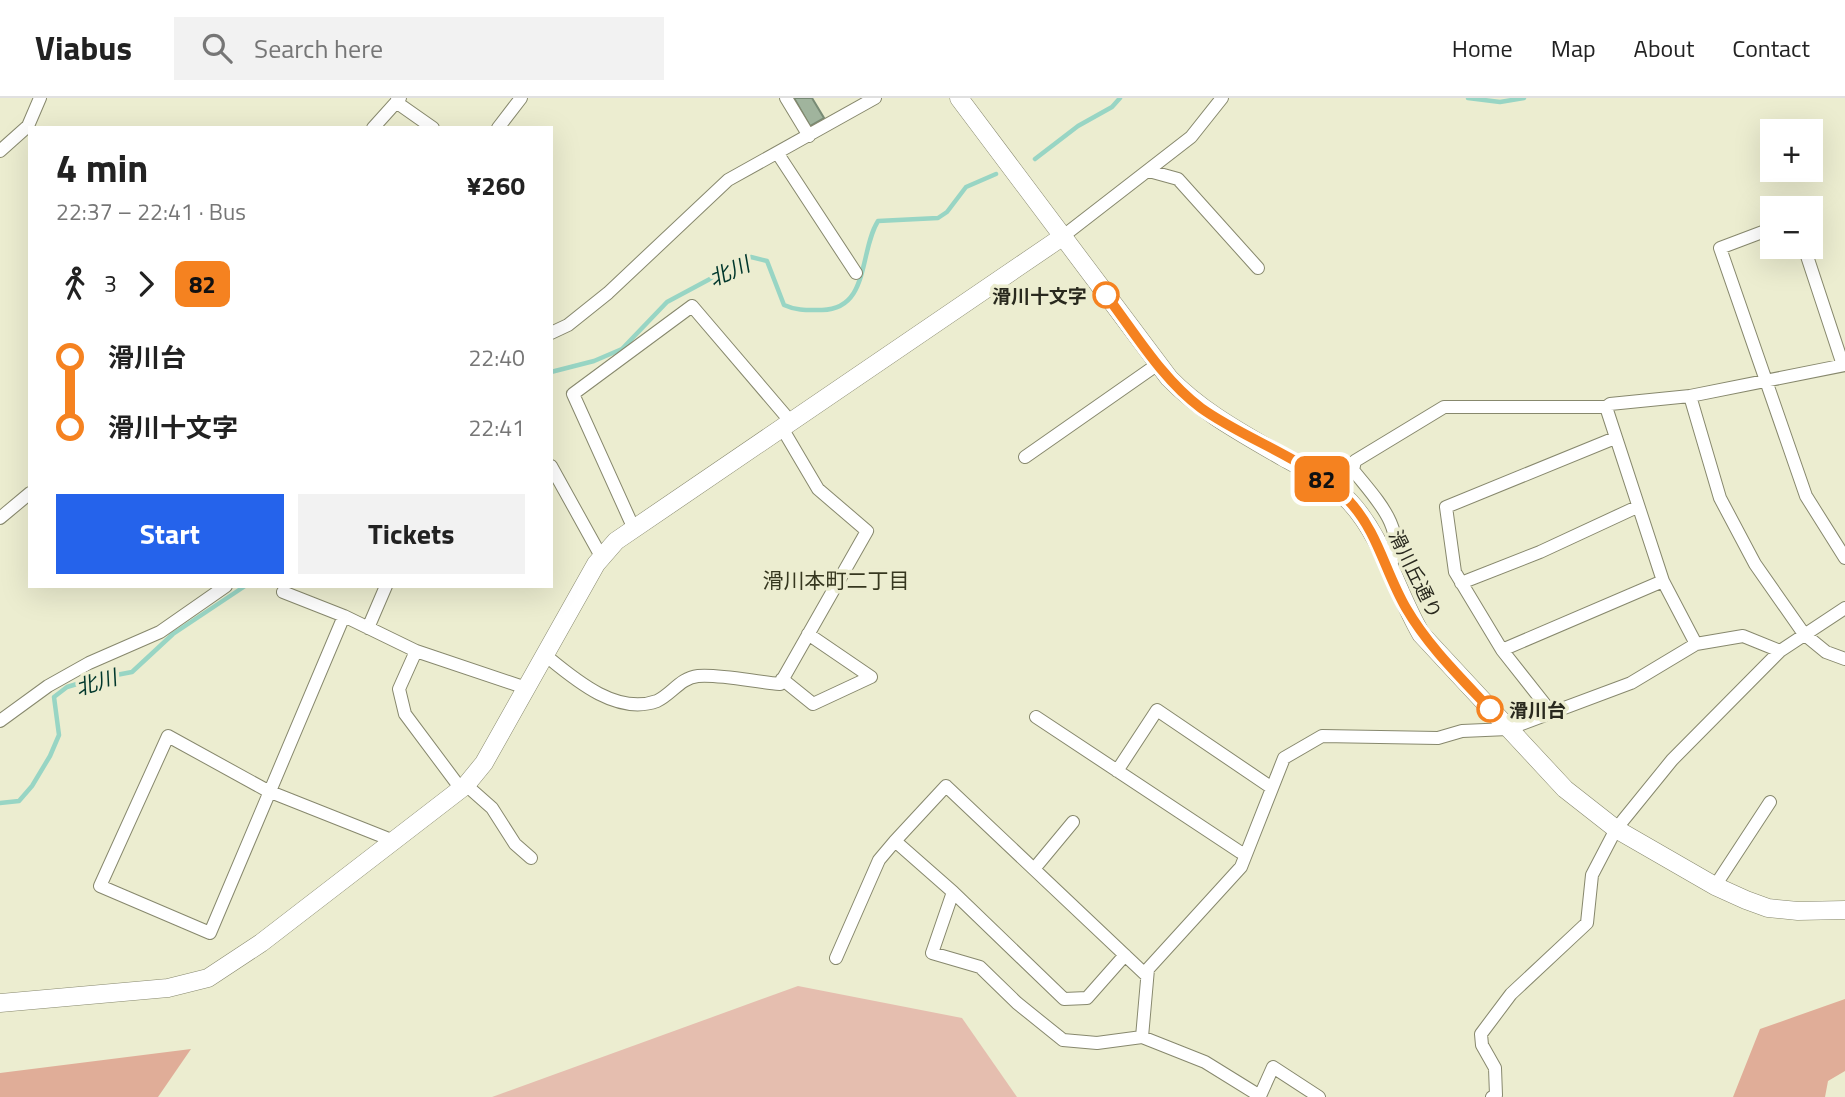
<!DOCTYPE html>
<html lang="en">
<head>
<meta charset="utf-8">
<style>
	:root { --surface:#fff; --page:#f2f2f2; --text:#222; --muted:#767676; --line:#e0e0e0; --accent:#2563eb }
	body { margin:0; font-family:"Titillium Web","Noto Sans JP",sans-serif; background:var(--page); color:var(--text); height:100vh; display:flex; flex-direction:column; font-size:26px; white-space:nowrap }
	* { box-sizing:border-box; margin:0 }
	p { font-size:23px; color:var(--muted) }
	.icon { flex:none; width:38px; height:38px; fill:none; stroke:currentColor; stroke-width:2; stroke-linecap:round; stroke-linejoin:round }
	.map { position:relative; flex:1; overflow:hidden }
	.details { position:absolute; left:28px; top:28px; width:525px; height:462px; display:flex; flex-direction:column; background:var(--surface); border-radius:0px; box-shadow:0 7px 28px #0002 }
	.details>* { flex:none }
	.badge { padding:0 14px; border-radius:10px; font-size:24px; line-height:46px }
	.tools { position:absolute; left:1760px; top:21px; display:grid; gap:14px }
	.tools a { display:grid; place-items:center; width:63px; height:63px; border-radius:0px; background:var(--surface); box-shadow:0 7px 28px #0002; font-size:35px }
	.map>.badge { position:absolute; translate:-50% -50%; box-shadow:0 0 0 4px #fff }
	.legs { display:flex; align-items:center; gap:10px; height:77px; padding:0 28px; font-size:23px }
	.legs p { margin-inline-start:auto }
	.head { display:flex; align-items:center; justify-content:space-between; height:119px; padding:0 28px }
	h1 { font-size:38px; font-weight:700; line-height:52px }
	.button { display:flex; gap:14px; margin-top:auto; padding:14px 28px }
	.button a { flex:1; height:80px; border-radius:0px; background:var(--accent); color:#fff; font-size:28px; font-weight:700; line-height:80px; text-align:center }
	.button a+a { background:var(--page); color:var(--text) }
	ul { padding:0 28px; list-style:none }
	li { display:flex; align-items:center; gap:24px; height:70px; font-size:26px }
	li i { display:grid; place-items:center; width:10px; height:100%; margin:0 9px; background:currentColor }
	li i::after { content:''; width:18px; height:18px; margin:-9px; border:5px solid; border-radius:50%; background:var(--surface) }
	li p { margin-inline-start:auto }
	li:first-child i { background:linear-gradient(#0000 50%,currentColor 0) }
	li:last-child i { background:linear-gradient(currentColor 50%,#0000 0) }
	header { display:flex; align-items:center; gap:42px; box-sizing:border-box; height:98px; padding:0 35px; background:var(--surface); border-bottom:2px solid var(--line) }
	header strong { font-size:33px }
	nav { display:flex; gap:38px; margin-inline-start:auto; font-size:24px }
	.search { width:490px; height:63px; background:var(--page); display:flex; align-items:center; gap:18px; box-sizing:border-box; padding:0 24px; border-radius:0px; color:var(--muted); font-size:26px }
	.map>svg:first-child { display:block }
	.green { fill:#e5beaf }
	.forest { fill:#e0ad98 }
	.lines { fill:none; stroke-linecap:round; stroke-linejoin:round }
	.stream { stroke:#98d5c4; stroke-width:4.5 }
	.building { fill:#a0b49d; stroke:#788b75; stroke-width:2 }
	.street-casing { stroke:#87886d; stroke-width:14 }
	.secondary-casing { stroke:#87886d; stroke-width:19 }
	.street { stroke:#fff; stroke-width:12 }
	.secondary { stroke:#fff; stroke-width:18 }
	.line-1-casing { stroke:#fff; stroke-width:16 }
	.line-1 { stroke:#f58220; stroke-width:10 }
	.stop-1-dot { fill:#fff; stroke:#f58220; stroke-width:3.5 }
	.labels { text-anchor:middle; dominant-baseline:central; stroke-width:7; stroke-linejoin:round; paint-order:stroke }
	.stop-label { font-size:19px; font-weight:bold; fill:#29291e; stroke:#ecedd0; text-anchor:end }
	.street-label { font-size:19px; fill:#29291e; stroke:#ecedd0 }
	.water-label { font-size:21px; font-style:italic; fill:#00372c; stroke:#ecedd0 }
	.neighbourhood-label { font-size:21px; fill:#36371f; stroke:#ecedd0 }
</style>
</head>
<body>
<header>
<strong>Viabus</strong>
<div class="search"><svg class="icon" aria-label="search" viewBox="0 0 24 24"><circle cx="10" cy="10" r="6"/><path d="M15 15l6 6"/></svg>Search here</div>
<nav><a>Home</a><a>Map</a><a>About</a><a>Contact</a></nav>
</header>
<div class="map">
<svg width="1845" height="999" viewBox="0 0 1845 999">
	<rect width="100%" height="100%" fill="#ecedd0"/>
	<path class="green" d="M798 888 962 920 1017 999H492Z"/>
	<path class="forest" d="M1845 901V973L1828 983 1825 999H1733L1760 931Z
		M191 951 158 999H0V975Z"/>
	<g class="lines">
		<path class="stream" d="M1468 0 1500 4 1524 0
			M1035 61 1078 28 1112 9 1120 0
			M551 274 594 263 622 251 667 204 751 159 767 163 784 207C797 213 808 212 822 212 870 211 859 153 878 123L938 120 947 114 966 89 996 76
			M0 705 19 703 32 688 50 658 59 637 54 599 67 589 90 582 132 574 173 536 245 488"/>
	</g>
	<path class="building" d="M794 0H812L824 20 810 28Z"/>
	<g class="lines">
		<defs>
			<path id="street" d="M786 0 809 38
				M396 4 433 30
				M373 30 400 0
				M498 30 521 0
				M0 53 28 28 40 0
				M778 56 856 175
				M1149 73 1178 81 1258 170
				M1773 130 1720 150 1806 398 1845 460
				M1062 139 1191 39 1222 0
				M1804 149 1843 267
				M551 235 568 227 608 195 728 82 875 0
				M1845 267 1690 298 1720 400 1755 466 1804 536 1826 554 1845 561
				M1690 298 1610 306 1606 309 1663 483 1696 546
				M1615 340 1446 409 1455 474 1502 552 1663 483
				M1025 359 1158 266
				M551 368 602 460
				M0 420 30 395
				M634 431 573 296 692 208 791 324
				M1389 470C1410 433 1375 400 1353 372L1355 363 1444 309H1606
				M1461 485 1540 454 1637 409
				M283 494 344 518 416 553 526 590
				M344 518 210 835 100 788 168 638 268 693 394 743
				M368 530 386 488
				M1502 552 1551 614
				M416 553 399 591 405 616 461 691
				M545 557C573 580 616 618 657 603 672 596 680 580 698 578 721 576 755 584 780 586L867 433 818 391 782 330
				M782 581 813 606 871 579 808 536
				M1036 619 1240 754
				M0 623 48 588 89 565 160 534 226 488
				M1117 673 1157 612 1272 690
				M466 687 492 710 515 746 531 760
				M1034 771 1073 724
				M1715 788 1770 704
				M953 794 1064 901 1087 900 1125 857
				M836 860 879 762 895 743
				M1142 939 1097 945 1063 942 1017 905 980 869 932 855 953 794 895 743 946 688 1147 878
				M1319 999 1273 969 1260 998 1205 964 1142 939 1148 871 1241 769 1284 660 1322 638 1438 640 1462 633 1508 631 1631 585 1696 546 1743 538 1780 553
				M1492 999 1496 997 1495 970 1482 947 1481 936 1511 896 1587 825 1592 777 1616 731 1672 662 1780 553 1845 510"/>
			<path id="secondary" d="M959 0 1169 280C1202 314 1242 335 1283 359 1307 372 1331 384 1350 404 1384 441 1396 493 1421 536L1565 691 1616 731 1715 788 1746 802 1768 810 1798 813 1845 812
				M0 905 168 890 208 880 261 845 466 687 484 665 596 466 616 443 1062 139"/>
		</defs>
		<use href="#street" class="street-casing"/>
		<use href="#secondary" class="secondary-casing"/>
		<use href="#street" class="street"/>
		<use href="#secondary" class="secondary"/>
	</g>
	<g class="lines">
		<defs>
			<path id="line-1" d="M1106 197C1135 235 1162 281 1201 310 1247 343 1309 361 1349 403 1378 434 1385 474 1406 510 1428 548 1460 579 1490 611"/>
		</defs>
		<use href="#line-1" class="line-1-casing"/>
		<use href="#line-1" class="line-1"/>
	</g>
	<g class="stop-1-dot">
		<circle cx="1106" cy="197" r="12"/>
		<circle cx="1490" cy="611" r="12"/>
	</g>
	<g class="labels">
		<g class="stop-label">
			<text x="1087" y="197">滑川十文字</text>
			<text x="1509" y="611" text-anchor="start">滑川台</text>
		</g>
		<g class="street-label">
			<text transform="translate(1416 476) rotate(64)">滑川丘通り</text>
		</g>
		<g class="water-label">
			<text transform="translate(729 173) rotate(-24)">北川</text>
			<text transform="translate(96 584) rotate(-17)">北川</text>
		</g>
		<g class="neighbourhood-label">
			<text x="836" y="482">滑川本町二丁目</text>
		</g>
	</g>
</svg>
<div class="tools">
<a>+</a>
<a>−</a>
</div>
<b class="badge" style="left:1322px;top:381px;background:#f58220;color:#111">82</b>
<section class="details">
<div class="head"><div><h1>4 min</h1><p>22:37 – 22:41 · Bus</p></div><b>¥260</b></div>
<div class="legs"><svg class="icon" aria-label="walk" viewBox="0 0 24 24"><circle cx="13" cy="4" r="2"/><path d="M13 8l-2 6 4 7M11 14l-3 7M7 12l3-4h3l4 4"/></svg>3<svg class="icon" aria-label="forward" viewBox="0 0 24 24"><path d="M9 5l7 7-7 7"/></svg><b class="badge" style="background:#f58220;color:#111">82</b></div>
<ul>
<li><i style="color:#f58220"></i><b>滑川台</b><p>22:40</p></li>
<li><i style="color:#f58220"></i><b>滑川十文字</b><p>22:41</p></li>
</ul>
<div class="button"><a>Start</a><a>Tickets</a></div>
</section>
</div>
</body>
</html>
